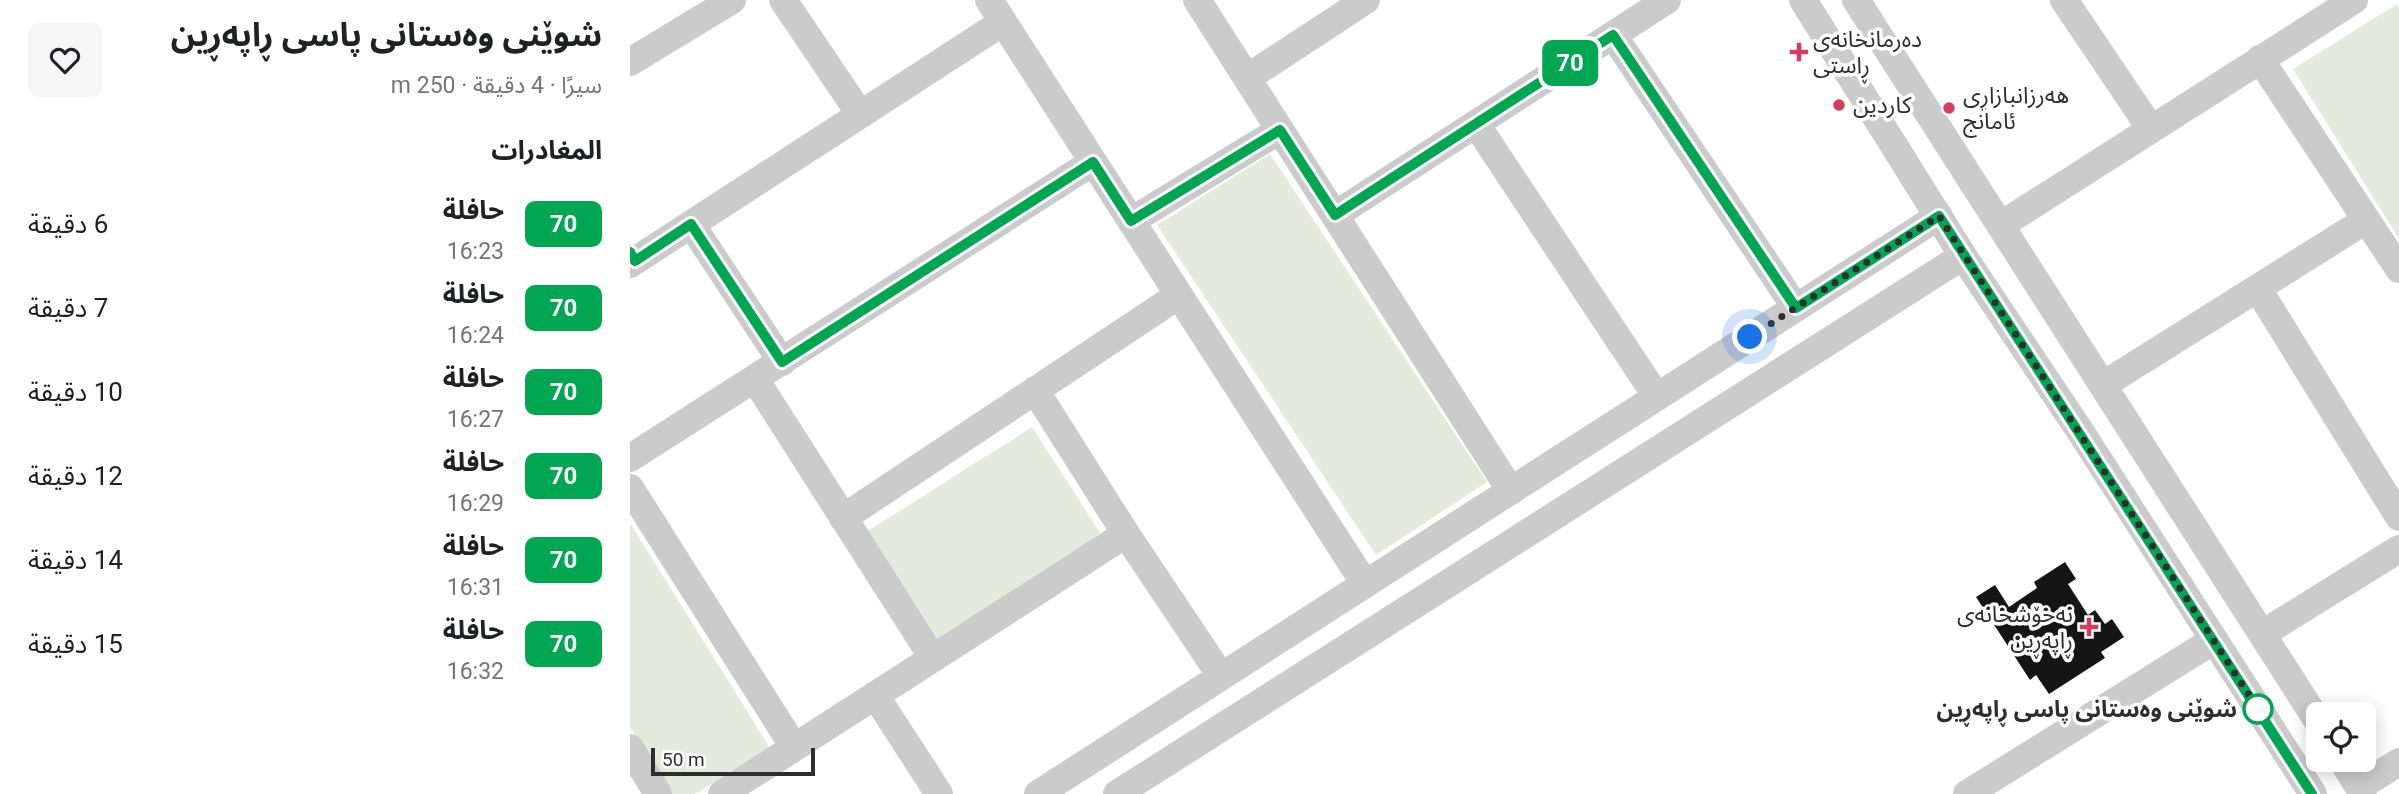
<!DOCTYPE html>
<html lang="ar">
<head>
<meta charset="utf-8">
<style>
	:root { --surface:#fff; --page:#f6f6f6; --text:#202124; --muted:#757577 }
	body { margin:0; font-family:Roboto,"Noto Sans Arabic",sans-serif; background:var(--page); color:var(--text); direction:rtl; height:100vh; display:flex; flex-direction:column; font-size:26px; white-space:nowrap }
	* { box-sizing:border-box; margin:0 }
	p { font-size:23px; color:var(--muted) }
	.icon { flex:none; width:38px; height:38px; fill:none; stroke:currentColor; stroke-width:2; stroke-linecap:round; stroke-linejoin:round }
	.map { position:relative; flex:1; overflow:hidden; direction:ltr }
	.drawer { display:flex; flex-direction:column; background:var(--surface); width:630px }
	.drawer>* { flex:none }
	.badge { padding:0 14px; border-radius:10px; font-size:24px; line-height:46px }
	.buttons { position:absolute; left:1676px; top:702px; display:grid; gap:14px }
	.buttons a { display:grid; place-items:center; width:70px; height:70px; border-radius:10px; background:var(--surface); box-shadow:0 4px 18px #0003; font-size:35px }
	.scale { position:absolute; left:21px; bottom:18px; width:164px; box-sizing:border-box; padding-left:7px; border:4px solid #2e2e2e; border-top:0; font-size:19px; line-height:24px; white-space:nowrap; color:#2e2e2e; -webkit-text-stroke:5px #fff; paint-order:stroke }
	.you { position:absolute; width:35px; height:35px; margin:-18px; border:5px solid #fff; border-radius:50%; background:#1a73e8; box-shadow:0 0 0 10px #1a73e833 }
	.map>.badge { position:absolute; translate:-50% -50%; box-shadow:0 0 0 4px #fff }
	h2 { padding:0 28px; font-size:26px; line-height:63px }
	.round { display:grid; place-items:center; flex:none; width:74px; height:74px; border-radius:10px; background:var(--page) }
	.overview { display:flex; align-items:center; justify-content:space-between; height:119px; padding:0 28px }
	h1 { font-size:33px; font-weight:700; line-height:52px }
	ul { padding:0; list-style:none }
	li { display:flex; align-items:center; gap:21px; height:84px; padding:0 28px }
	li div { flex:1 }
	li b { display:block; font-size:26px }
	li em { font-style:normal }
	li .badge { min-width:77px; font-weight:700; text-align:center }
	main { display:flex; flex:1; min-height:0 }
	.map>svg:first-child { display:block }
	.green { fill:#e5eadc }
	.building { fill:#151515 }
	.lines { fill:none; stroke-linecap:round; stroke-linejoin:round }
	.minor { stroke:#cbcbcb; stroke-width:28 }
	.line-casing { stroke:#fff; stroke-width:16 }
	.line { stroke:#00a651; stroke-width:10 }
	.walk { stroke:#2e2e2e; stroke-width:7; stroke-dasharray:0 12.6 }
	.poi-dot { fill:#d83c5c; stroke:#fff; stroke-width:2.5 }
	.stop-dot { fill:#fff; stroke:#00a651; stroke-width:3.5 }
	.labels { text-anchor:middle; dominant-baseline:central; stroke-width:7; stroke-linejoin:round; paint-order:stroke }
	.poi-label { font-size:23px; fill:#2e2e2e; stroke:#fff; text-anchor:start }
	.stop-label { font-size:23px; font-weight:bold; fill:#2e2e2e; stroke:#fff; text-anchor:end }
</style>
</head>
<body>
<main>
<div class="map">
<svg width="1769" height="794" viewBox="0 0 1769 794">
	<rect width="100%" height="100%" fill="#fff"/>
	<path class="green" d="M1767 4 1769 8V239L1663 69Z
		M640 154 857 482 746 555 527 225Z
		M402 427 471 534 309 640 238 531Z
		M0 523 140 748 65 794H41L0 727Z"/>
	<path class="building" d="M1435 562 1446 579 1438 584 1458 615 1465 610 1475 624 1482 619 1494 637 1471 652 1475 658 1419 694 1406 675 1400 680 1346 597 1365 585 1379 607 1407 588 1404 582Z"/>
	<g class="lines">
		<path class="minor" d="M153 0 230 114
			M359 0 735 584
			M567 0 881 491
			M1173 0 1333 256 1452 434 1683 794
			M1226 0 1689 723
			M1434 0 1521 129
			M983 35 1166 308
			M1630 59 1769 269
			M0 62 102 0
			M617 78 736 0
			M846 124 1027 397
			M705 215 1037 0
			M501 221 650 130
			M61 224 152 362
			M1371 225 1724 0
			M0 264 373 22
			M1628 289 1769 517
			M125 379 303 658
			M1473 385 1736 220
			M405 390 496 534 591 676
			M0 458 463 162
			M0 488 164 747
			M213 518 549 295
			M1632 634 1769 549
			M245 695 309 794
			M0 748 28 794
			M1712 760 1733 794
			M1729 787 1769 762
			M92 794 496 534
			M408 794 1309 216
			M487 794 1333 256
			M1337 794 1584 640"/>
	</g>
	<g class="lines">
		<defs>
			<path id="line" d="M0 252 5 261 61 224 152 362 463 162 501 221 650 130 705 215 983 35 1166 308 1309 216 1682 794"/>
		</defs>
		<use href="#line" class="line-casing"/>
		<use href="#line" class="line"/>
		<path class="walk" d="M1120 337 1309 216 1628 709"/>
	</g>
	<g class="poi-dot">
		<path d="M1165.5 41.5h7v7h7v7h-7v7h-7v-7h-7v-7h7z"/>
		<circle cx="1209" cy="105" r="7"/>
		<circle cx="1319" cy="108" r="7"/>
		<path d="M1455.5 616.5h7v7h7v7h-7v7h-7v-7h-7v-7h7z"/>
	</g>
	<circle class="stop-dot" cx="1628" cy="709" r="14"/>
	<g class="labels">
		<g class="poi-label">
			<text x="1183" y="39">دەرمانخانەی<tspan x="1183" dy="26">ڕاستی</tspan></text>
			<text x="1333" y="95">هەرزانبازاڕی<tspan x="1333" dy="26">ئامانج</tspan></text>
			<text x="1223" y="105">كاردين</text>
			<text x="1443" y="614" text-anchor="end">نەخۆشخانەی<tspan x="1443" dy="26">ڕاپەڕین</tspan></text>
		</g>
		<g class="stop-label">
			<text x="1607" y="709">شوێنی وەستانی پاسی ڕاپەڕین</text>
		</g>
	</g>
</svg>
<div class="buttons">
<a><svg class="icon" aria-label="locate" viewBox="0 0 24 24"><circle cx="12" cy="12" r="6"/><path d="M12 2v4M12 18v4M2 12h4M18 12h4"/></svg></a>
</div>
<div class="scale">50 m</div>
<div class="you" style="left:1120px;top:337px"></div>
<b class="badge" style="left:940px;top:63px;background:#00a651;color:#fff">70</b>
</div>
<section class="drawer">
<div class="overview"><div><h1>شوێنی وەستانی پاسی ڕاپەڕین</h1><p>سيرًا · 4 دقيقة · 250 m</p></div><a class="round"><svg class="icon" aria-label="heart" viewBox="0 0 24 24"><path d="M12 20l-8-8c-3-5 5-10 8-4 3-6 11-1 8 4z"/></svg></a></div>
<h2>المغادرات</h2>
<ul>
<li><span class="badge" style="background:#00a651;color:#fff">70</span><div><b>حافلة</b><p>16:23</p></div><em>6 دقيقة</em></li>
<li><span class="badge" style="background:#00a651;color:#fff">70</span><div><b>حافلة</b><p>16:24</p></div><em>7 دقيقة</em></li>
<li><span class="badge" style="background:#00a651;color:#fff">70</span><div><b>حافلة</b><p>16:27</p></div><em>10 دقيقة</em></li>
<li><span class="badge" style="background:#00a651;color:#fff">70</span><div><b>حافلة</b><p>16:29</p></div><em>12 دقيقة</em></li>
<li><span class="badge" style="background:#00a651;color:#fff">70</span><div><b>حافلة</b><p>16:31</p></div><em>14 دقيقة</em></li>
<li><span class="badge" style="background:#00a651;color:#fff">70</span><div><b>حافلة</b><p>16:32</p></div><em>15 دقيقة</em></li>
</ul>
</section>
</main>
</body>
</html>
